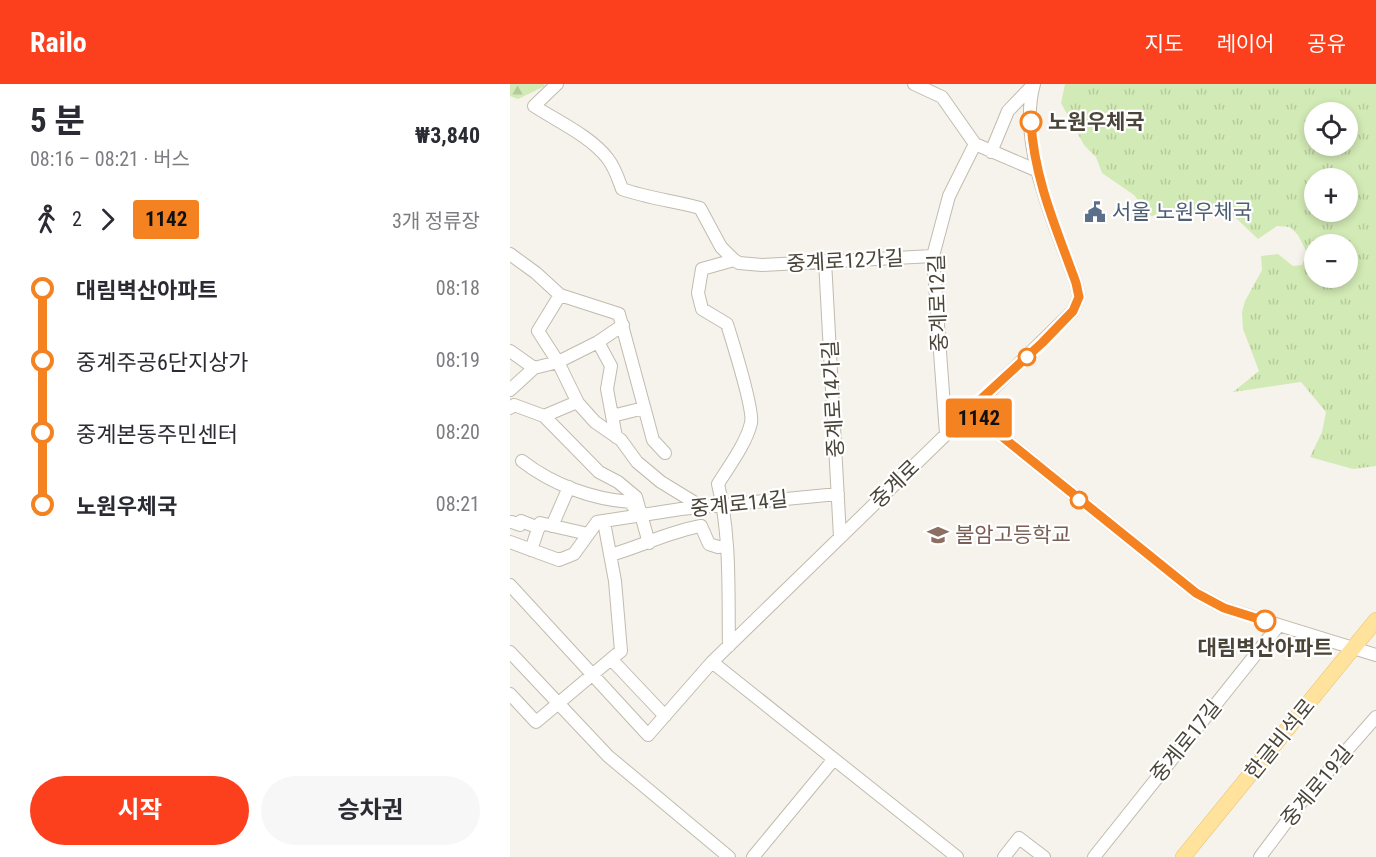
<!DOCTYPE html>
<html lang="ko">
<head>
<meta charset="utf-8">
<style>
	:root { --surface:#fff; --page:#f7f7f7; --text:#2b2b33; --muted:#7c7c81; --accent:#fc3f1d }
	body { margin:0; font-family:"Roboto Condensed","Noto Sans KR",sans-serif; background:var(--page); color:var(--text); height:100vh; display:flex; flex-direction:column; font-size:22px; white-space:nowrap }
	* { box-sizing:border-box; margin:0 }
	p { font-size:20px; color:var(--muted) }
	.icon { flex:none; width:33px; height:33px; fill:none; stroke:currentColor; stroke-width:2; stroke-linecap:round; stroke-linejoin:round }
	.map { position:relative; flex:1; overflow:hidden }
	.drawer { display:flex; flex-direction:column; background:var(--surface); width:510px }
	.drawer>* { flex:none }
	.badge { padding:0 12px; border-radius:4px; font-size:21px; line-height:39px }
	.buttons { position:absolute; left:794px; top:18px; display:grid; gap:12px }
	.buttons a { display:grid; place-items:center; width:54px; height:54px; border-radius:50%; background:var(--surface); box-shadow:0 3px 9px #0003; font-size:30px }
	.map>.badge { position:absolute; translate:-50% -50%; box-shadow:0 0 0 3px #fff }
	.legs { display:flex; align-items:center; gap:9px; height:66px; padding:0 30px; font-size:20px }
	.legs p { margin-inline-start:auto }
	.summary { display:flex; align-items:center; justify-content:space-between; height:102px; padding:0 30px }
	h1 { font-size:33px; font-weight:700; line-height:45px }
	.primary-button { display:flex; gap:12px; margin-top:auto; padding:12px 30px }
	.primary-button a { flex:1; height:69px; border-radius:36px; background:var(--accent); color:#fff; font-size:24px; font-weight:700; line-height:69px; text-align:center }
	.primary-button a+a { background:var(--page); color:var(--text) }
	ul { padding:0 30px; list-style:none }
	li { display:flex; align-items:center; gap:21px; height:72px; font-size:22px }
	li i { display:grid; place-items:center; width:9px; height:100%; margin:0 8px; background:currentColor }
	li i::after { content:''; width:15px; height:15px; margin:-8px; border:4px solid; border-radius:50%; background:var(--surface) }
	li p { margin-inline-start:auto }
	li:first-child i { background:linear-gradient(#0000 50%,currentColor 0) }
	li:last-child i { background:linear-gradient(currentColor 50%,#0000 0) }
	header { display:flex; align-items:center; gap:36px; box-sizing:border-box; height:84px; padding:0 30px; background:var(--accent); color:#fff }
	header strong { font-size:28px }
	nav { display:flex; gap:33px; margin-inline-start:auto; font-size:21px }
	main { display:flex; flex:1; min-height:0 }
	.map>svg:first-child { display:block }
	.forest { fill:url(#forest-firs) }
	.park { fill:url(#park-tufts); fill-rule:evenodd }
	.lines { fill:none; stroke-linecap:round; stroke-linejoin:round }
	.minor-casing { stroke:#c2bbae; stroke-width:14 }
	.major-casing { stroke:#e6c16a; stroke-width:16 }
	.minor { stroke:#fff; stroke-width:12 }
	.major { stroke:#ffe39c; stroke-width:15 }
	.line-1-casing { stroke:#fff; stroke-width:14 }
	.line-1 { stroke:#f58220; stroke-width:9 }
	.stop-1-dot { fill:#fff; stroke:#f58220; stroke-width:3 }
	.labels { text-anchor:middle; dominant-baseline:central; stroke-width:4.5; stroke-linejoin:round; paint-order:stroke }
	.stop-label { font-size:21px; font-weight:bold; fill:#4b4439; stroke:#fff; text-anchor:start }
	.service-label { font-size:21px; fill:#4e5e75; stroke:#fff; text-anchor:start }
	.street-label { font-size:21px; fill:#4b4439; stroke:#fff }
	.education-label { font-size:21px; fill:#785e54; stroke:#fff; text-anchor:start }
</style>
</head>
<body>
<header>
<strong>Railo</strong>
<nav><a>지도</a><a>레이어</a><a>공유</a></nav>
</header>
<main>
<section class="drawer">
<div class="summary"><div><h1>5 분</h1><p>08:16 – 08:21 · 버스</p></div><b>₩3,840</b></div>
<div class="legs"><svg class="icon" aria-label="walk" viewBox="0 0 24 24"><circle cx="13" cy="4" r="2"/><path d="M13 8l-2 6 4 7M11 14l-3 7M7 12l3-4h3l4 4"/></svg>2<svg class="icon" aria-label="forward" viewBox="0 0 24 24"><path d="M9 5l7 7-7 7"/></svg><b class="badge" style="background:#f58220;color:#111">1142</b><p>3개 정류장</p></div>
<ul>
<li><i style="color:#f58220"></i><b>대림벽산아파트</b><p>08:18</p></li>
<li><i style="color:#f58220"></i><span>중계주공6단지상가</span><p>08:19</p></li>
<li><i style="color:#f58220"></i><span>중계본동주민센터</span><p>08:20</p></li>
<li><i style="color:#f58220"></i><b>노원우체국</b><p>08:21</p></li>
</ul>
<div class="primary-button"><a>시작</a><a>승차권</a></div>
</section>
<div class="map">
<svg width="866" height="773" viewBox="0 0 866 773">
	<defs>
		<pattern id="forest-firs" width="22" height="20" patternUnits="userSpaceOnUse" patternTransform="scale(1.5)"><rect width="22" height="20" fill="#d2eab5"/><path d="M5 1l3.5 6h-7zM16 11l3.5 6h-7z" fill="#b6ca9c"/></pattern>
		<pattern id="park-tufts" width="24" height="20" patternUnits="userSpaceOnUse" patternTransform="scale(1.5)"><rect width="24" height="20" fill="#d2eab5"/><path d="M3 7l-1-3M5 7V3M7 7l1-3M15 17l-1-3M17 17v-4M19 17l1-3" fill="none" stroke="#b6ca9c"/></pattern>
	</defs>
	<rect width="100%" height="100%" fill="#f6f3ec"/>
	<path class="forest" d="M0 0H34L35 2 8 15 0 12Z"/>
	<path class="park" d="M555 0H866V382L843 385 800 373 812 348 816 328 791 298 723 308 749 287 733 245 732 228 735 217 752 186 751 172 768 170 783 182 792 181 797 169 788 151 780 143 767 142 748 155 727 135 705 123C685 131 663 129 641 132L624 111 592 89 586 73 574 61 551 19ZM804 28H837V62H804ZM804 94H837V128H804ZM804 160H837V194H804Z"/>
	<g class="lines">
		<defs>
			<path id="minor" d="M47 0 24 22C47 37 82 53 98 75 105 84 108 94 112 105 137 114 164 117 190 124L211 163 224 176 229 179 252 181 423 172
				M404 0 432 13 465 60 528 87
				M481 68 498 27 523 1
				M0 170 26 189 50 211 109 230 143 356 155 369
				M315 177 330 453
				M50 211 28 247 48 278 88 258 113 241
				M88 258 101 282 97 305 106 353
				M0 267 24 284
				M0 306 24 284 48 278 68 319 85 338 111 356 127 378 151 398 187 420 189 424
				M0 324 4 321 34 332 89 388 108 398 126 413 139 459
				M459 326 686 509 714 524 866 571
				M34 332 67 318
				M102 332 134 324
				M436 350 423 172 439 112 465 60
				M12 377C43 401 82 415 120 418L128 429
				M2 438 10 441 11 437 29 444
				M94 438 105 497 111 567 101 575 155 632
				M42 442 59 403
				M0 458 49 476 64 470 87 438 171 425 328 410
				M21 466 30 439 78 450
				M100 471C130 463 160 447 191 442L199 460 208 463 217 462
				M0 501 138 651 202 578
				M219 562C218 509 221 453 208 400 219 382 236 360 241 339 244 326 222 256 217 240L192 225 188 209 192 185 224 176
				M0 568 98 672 219 773
				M0 610 26 638 101 575
				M243 773 324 675
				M447 773 202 578 563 227 569 213 566 199C546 144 507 58 524 0
				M494 773 509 754 534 773
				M584 773 769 541
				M750 773 792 717 866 633"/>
			<path id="major" d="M673 773 866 536"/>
		</defs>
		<use href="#minor" class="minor-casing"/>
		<use href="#major" class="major-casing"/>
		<use href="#minor" class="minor"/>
		<use href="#major" class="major"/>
	</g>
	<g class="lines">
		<defs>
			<path id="line-1" d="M521 38C524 95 547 146 566 199L569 213 563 227 532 259 459 326 686 509 714 524 755 537"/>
		</defs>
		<use href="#line-1" class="line-1-casing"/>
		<use href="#line-1" class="line-1"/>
	</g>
	<defs>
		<symbol id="civic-bare" viewBox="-9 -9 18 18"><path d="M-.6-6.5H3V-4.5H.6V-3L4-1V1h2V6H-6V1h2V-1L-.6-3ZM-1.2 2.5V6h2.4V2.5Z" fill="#5c6f8a" stroke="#fff" stroke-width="2.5" paint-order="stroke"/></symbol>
		<symbol id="school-bare" viewBox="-9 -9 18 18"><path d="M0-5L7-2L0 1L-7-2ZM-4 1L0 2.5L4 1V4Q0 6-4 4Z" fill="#8d6e63" stroke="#fff" stroke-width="2.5" paint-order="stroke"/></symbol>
	</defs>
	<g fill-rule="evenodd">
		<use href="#civic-bare" x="570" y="113" width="30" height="30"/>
		<use href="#school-bare" x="413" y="436" width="30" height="30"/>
	</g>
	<g class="stop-1-dot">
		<circle cx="521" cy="38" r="10"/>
		<circle cx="517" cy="273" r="8"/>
		<circle cx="569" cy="416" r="8"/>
		<circle cx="755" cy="537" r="10"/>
	</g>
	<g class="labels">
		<g class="stop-label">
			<text x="538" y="38">노원우체국</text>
			<text x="755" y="564" text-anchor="middle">대림벽산아파트</text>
		</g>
		<g class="service-label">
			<text x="602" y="128">서울 노원우체국</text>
		</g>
		<g class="street-label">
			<text transform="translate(335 177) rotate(-3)">중계로12가길</text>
			<text transform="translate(428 219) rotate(-92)">중계로12길</text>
			<text transform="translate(323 315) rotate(-93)">중계로14가길</text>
			<text transform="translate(385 400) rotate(-44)">중계로</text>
			<text transform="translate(229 420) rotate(-6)">중계로14길</text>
			<text transform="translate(770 655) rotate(-51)">한글비석로</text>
			<text transform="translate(676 657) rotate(-51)">중계로17길</text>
			<text transform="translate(807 702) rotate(-50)">중계로19길</text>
		</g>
		<g class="education-label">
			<text x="445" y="451">불암고등학교</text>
		</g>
	</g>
</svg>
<div class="buttons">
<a><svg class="icon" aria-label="locate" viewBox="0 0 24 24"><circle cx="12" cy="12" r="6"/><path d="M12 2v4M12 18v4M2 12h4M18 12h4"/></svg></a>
<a>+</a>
<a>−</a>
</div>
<b class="badge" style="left:469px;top:334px;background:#f58220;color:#111">1142</b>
</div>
</main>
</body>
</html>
